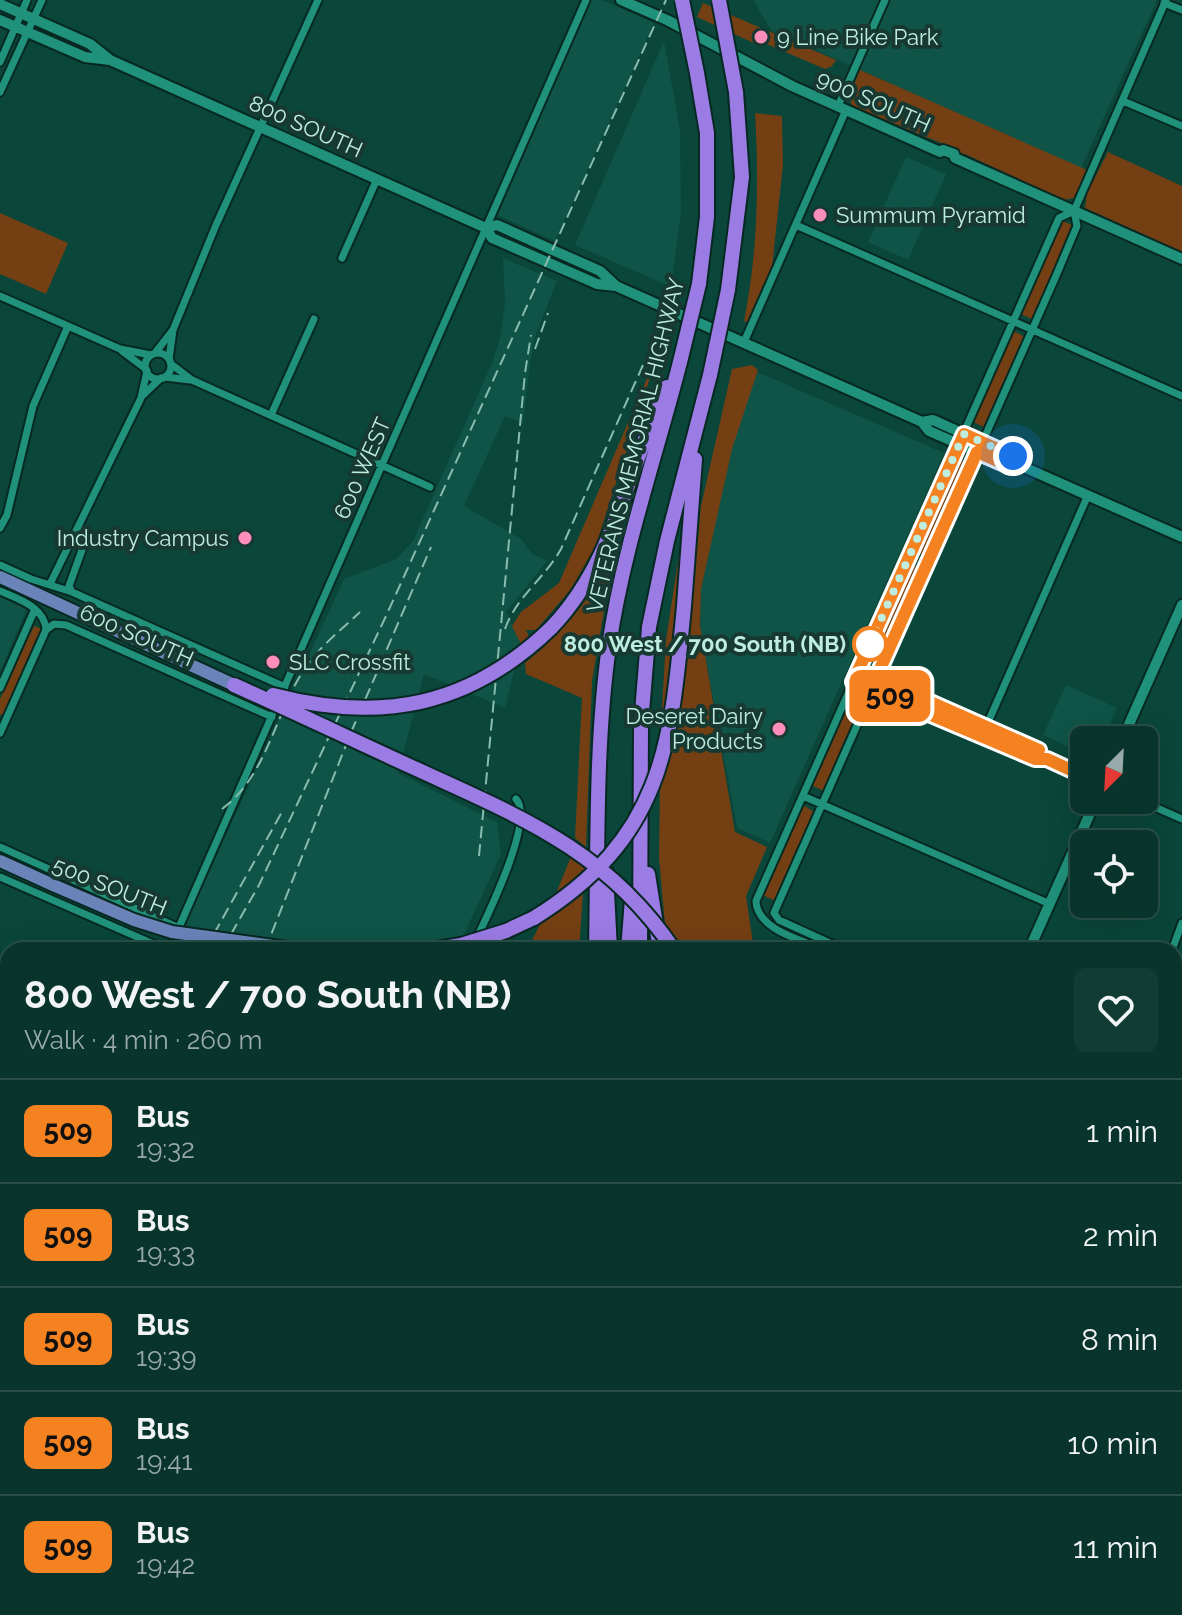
<!DOCTYPE html>
<html lang="en">
<head>
<meta charset="utf-8">
<style>
	:root { --surface:#08342c; --page:#113c34; --text:#f1f3f6; --muted:#98aaa9; --line:#294f48 }
	body { margin:0; font-family:Raleway,sans-serif; background:var(--page); color:var(--text); height:100vh; display:flex; flex-direction:column; font-size:30px; white-space:nowrap }
	* { box-sizing:border-box; margin:0 }
	p { font-size:26px; color:var(--muted) }
	.icon { flex:none; width:44px; height:44px; fill:none; stroke:currentColor; stroke-width:2; stroke-linecap:round; stroke-linejoin:round }
	.map { position:relative; flex:1; overflow:hidden }
	.panel { position:absolute; left:0px; top:942px; width:1182px; height:674px; display:flex; flex-direction:column; background:var(--surface); border-radius:24px 24px 0 0; box-shadow:0 8px 32px #0002,0 0 0 2px var(--line) }
	.panel>* { flex:none }
	.badge { padding:0 16px; border-radius:12px; font-size:28px; line-height:52px }
	.needle { width:52px; rotate:204deg }
	.buttons { position:absolute; left:1070px; top:726px; display:grid; gap:16px }
	.buttons a { display:grid; place-items:center; width:88px; height:88px; border-radius:12px; background:var(--surface); box-shadow:0 8px 32px #0002,0 0 0 2px var(--line); font-size:40px }
	.you { position:absolute; width:40px; height:40px; margin:-20px; border:6px solid #fff; border-radius:50%; background:#1a73e8; box-shadow:0 0 0 12px #1a73e833 }
	.map>.badge { position:absolute; translate:-50% -50%; box-shadow:0 0 0 4px #fff }
	.round { display:grid; place-items:center; flex:none; width:84px; height:84px; border-radius:12px; background:var(--page) }
	.summary { display:flex; align-items:center; justify-content:space-between; height:136px; padding:0 24px }
	h1 { font-size:38px; font-weight:700; line-height:60px }
	ul { padding:0; list-style:none }
	li { display:flex; align-items:center; gap:24px; height:104px; padding:0 24px; border-top:2px solid var(--line) }
	li div { flex:1 }
	li b { display:block; font-size:30px }
	li em { font-style:normal }
	li .badge { min-width:88px; font-weight:700; text-align:center }
	.map>svg:first-child { display:block }
	.built { fill:#0f5447 }
	.green { fill:#743f13 }
	.lines { fill:none; stroke-linecap:round; stroke-linejoin:round }
	.street-casing { stroke:#072922; stroke-width:11 }
	.secondary-casing { stroke:#072922; stroke-width:14 }
	.primary-casing { stroke:#072922; stroke-width:16 }
	.highway-casing { stroke:#072922; stroke-width:18 }
	.street { stroke:#20927b; stroke-width:7 }
	.secondary { stroke:#20927b; stroke-width:10 }
	.primary { stroke:#6a84ba; stroke-width:12 }
	.highway { stroke:#9b7be4; stroke-width:14 }
	.tram { stroke:#89bcaf; stroke-width:2 }
	.rail { stroke:#89bcaf; stroke-width:2; stroke-dasharray:12 6; stroke-linecap:butt }
	.primary-bridge-casing { stroke:#072922; stroke-width:16; stroke-linecap:butt }
	.highway-bridge-casing { stroke:#072922; stroke-width:18; stroke-linecap:butt }
	.primary-bridge { stroke:#6a84ba; stroke-width:12 }
	.highway-bridge { stroke:#9b7be4; stroke-width:14 }
	.line-casing { stroke:#fff; stroke-width:18 }
	.line { stroke:#f58220; stroke-width:12 }
	.walk { stroke:#beede0; stroke-width:8; stroke-dasharray:0 14.4 }
	.poi-dot { fill:#ff8ebb; stroke:#183931; stroke-width:3 }
	.stop-dot { fill:#fff; stroke:#f58220; stroke-width:4 }
	.labels { text-anchor:middle; dominant-baseline:central; stroke-width:8; stroke-linejoin:round; paint-order:stroke }
	.poi-label { font-size:22px; fill:#beede0; stroke:#183931; text-anchor:start }
	.street-label { font-size:22px; fill:#beede0; stroke:#183931 }
	.stop-label { font-size:22px; font-weight:bold; fill:#beede0; stroke:#183931; text-anchor:end }
</style>
</head>
<body>
<div class="map">
<svg width="1182" height="1615" viewBox="0 0 1182 1615">
	<rect width="100%" height="100%" fill="#0a463a"/>
	<path class="built" d="M591 0H602L654 23 555 241 495 214Z
		M753 0H1157L1081 168 771 30Z
		M664 41 680 130 681 212 671 287 575 245Z
		M906 157 946 174 908 260 868 242Z
		M503 258 557 281 536 334 530 362 523 423 505 416 464 506 521 539 532 554 547 561 506 612 521 644 505 708 424 674 398 773 497 822 501 854 457 950H173L344 579 396 559 413 541 492 363 500 338 505 303Z
		M755 371 944 453 770 843 737 828 701 632 699 590 722 477Z
		M0 594 23 604 27 609 0 672Z
		M1066 685 1117 708 1103 740H1084V754L1043 735Z
		M39 1608H82L81 1615H39Z"/>
	<path class="green" d="M703 3 836 60 832 66 825 69 764 43 756 44 697 17Z
		M860 70 1087 170 1074 198 1064 200 965 154H961L941 143 853 106 848 98Z
		M755 113 782 116 783 165 772 267 747 322 744 321C758 251 759 183 755 113Z
		M1108 152 1182 186V252L1085 208 1087 193Z
		M0 213 68 243 46 294 0 274Z
		M1062 221 1075 226 1034 320 1021 314Z
		M1013 331 1026 337 986 428 973 422Z
		M658 353 596 545 571 589 536 630H526L529 637 521 644 512 626 521 612 559 583Z
		M752 365 758 370 732 449 701 589 700 625 735 832 767 847 746 896 754 950H682L665 925 659 858 660 783 671 752 681 706 701 506 732 369Z
		M957 458 970 464 929 555 925 557 916 550Z
		M681 542H685L668 699 660 742 666 640Z
		M613 558 592 681 586 847 575 838 582 698 526 674 525 663C563 633 589 600 613 558Z
		M912 565 920 569 921 573 881 664 868 658 908 567Z
		M34 626 40 628 42 633 5 714 0 715V699Z
		M852 693 865 700 824 791 811 785Z
		M805 806 815 813 776 901 762 895 802 807Z
		M572 854 585 863 579 950H527L557 891Z"/>
	<g class="lines">
		<defs>
			<path id="street" d="M1164 3 1182 10
				M0 62 27 0
				M0 92 42 0
				M1123 101 1182 126
				M838 106 885 0
				M796 225 1182 396
				M342 258 377 179
				M0 296 120 349 151 355
				M744 342 846 110
				M122 351 146 369
				M155 353 173 330
				M145 366a13 13 0 1 1 26 0a13 13 0 1 1-26 0Z
				M169 359 173 330 216 225 318 0
				M171 364 192 380 430 487
				M165 377 190 380
				M142 396 161 378
				M271 415 314 319
				M0 528 7 515 33 406 68 326
				M0 565 31 579 72 592 285 687
				M50 584 141 398 147 371
				M0 591C18 599 45 607 46 630
				M72 592 69 586 82 550 77 530
				M46 630 54 624 66 625 272 717
				M859 669 1039 750 1047 759 1084 776
				M853 682 1035 759H1047
				M0 688 35 609
				M0 733 46 630
				M982 736 1088 495
				M803 796 1050 904
				M1139 800 1182 819
				M0 847 179 928
				M0 877 167 950
				M169 950 586 0
				M471 950C483 925 536 820 516 799
				M825 950C802 940 757 930 756 901L1059 218 1074 211
				M845 950 779 920 774 913 1056 276 1077 226 1074 211 1166 0
				M1172 950 1182 923
				M1174 1024 1182 1027
				M1174 1097 1182 1101
				M0 1162 8 1165
				M1174 1240 1182 1222
				M0 1330 8 1312
				M1174 1385 1182 1388
				M1174 1536 1182 1518
				M875 1615 878 1608
				M1139 1615 1142 1608"/>
			<path id="secondary" d="M621 0 667 20 792 86 940 152 943 150 954 154 955 158 1182 259
				M0 4 90 44 110 60 486 228 497 225 557 252 600 271 616 286 922 422 933 420 1013 456 1019 465 1182 537
				M0 20 85 57 110 60
				M486 228 492 238 597 284 616 286
				M922 422 929 431 1009 466 1019 465
				M1122 740 1182 605
				M1029 950 1096 800
				M1031 1608 1047 1615
				M733 1615 736 1608
				M1013 1615 1015 1608"/>
			<path id="primary" d="M0 577 234 685
				M0 861 53 885
				M0 1133 8 1136
				M0 1148 8 1152"/>
			<path id="highway" d="M697 73 707 133V217L699 284
				M728 290 742 177 736 92
				M684 606 695 459
				M551 628C617 559 626 469 667 387
				M606 872 610 950
				M648 874 660 950
				M506 931 534 918
				M596 950C598 849 595 746 609 646 623 549 656 456 680 362
				M628 950 632 899
				M640 950 641 724 649 627 667 541 710 375
				M381 1615 383 1608
				M422 1615 425 1608
				M454 1615 458 1608
				M515 1615 519 1608
				M552 1615 557 1608
				M591 1615 593 1608"/>
		</defs>
		<use href="#street" class="street-casing"/>
		<use href="#secondary" class="secondary-casing"/>
		<use href="#primary" class="primary-casing"/>
		<use href="#highway" class="highway-casing"/>
		<use href="#street" class="street"/>
		<use href="#secondary" class="secondary"/>
		<use href="#primary" class="primary"/>
		<use href="#highway" class="highway"/>
		<path class="tram" d="M0 1350 8 1332
			M0 1372 8 1354"/>
		<path class="rail" d="M535 349 548 313
			M505 629C516 597 545 578 561 549L643 365
			M222 809C265 777 274 720 300 676 315 650 339 632 360 612
			M479 856 525 373 531 335
			M205 950 283 810
			M222 950 259 885 386 616 666 0
			M265 950 352 730 431 547
			M44 1615V1608
			M69 1615 70 1608"/>
		<defs>
			<path id="primary-bridge" d="M53 885 134 920 172 932 302 950"/>
			<path id="highway-bridge" d="M682 0 697 73
				M719 0 736 92
				M680 362 699 284
				M710 375 728 290
				M234 685C294 712 353 740 412 767 518 816 606 849 674 950
				M273 695C381 723 469 707 551 628
				M534 918C664 837 671 745 684 606
				M431 950 461 945 506 931"/>
		</defs>
		<use href="#primary-bridge" class="primary-bridge-casing"/>
		<use href="#highway-bridge" class="highway-bridge-casing"/>
		<use href="#primary-bridge" class="primary-bridge"/>
		<use href="#highway-bridge" class="highway-bridge"/>
	</g>
	<g class="lines">
		<defs>
			<path id="line" d="M1039 750 876 678 977 452 1009 466 1019 465 1013 456 964 434 853 682 1035 759H1047L1084 776"/>
		</defs>
		<use href="#line" class="line-casing"/>
		<use href="#line" class="line"/>
		<path class="walk" d="M870 644 964 434 1013 456"/>
	</g>
	<g class="poi-dot">
		<circle cx="761" cy="37" r="8"/>
		<circle cx="820" cy="215" r="8"/>
		<circle cx="245" cy="538" r="8"/>
		<circle cx="273" cy="662" r="8"/>
		<circle cx="779" cy="729" r="8"/>
	</g>
	<circle class="stop-dot" cx="870" cy="644" r="16"/>
	<g class="labels">
		<g class="poi-label">
			<text x="777" y="37">9 Line Bike Park</text>
			<text x="836" y="215">Summum Pyramid</text>
			<text x="229" y="538" text-anchor="end">Industry Campus</text>
			<text x="289" y="662">SLC Crossfit</text>
			<text x="763" y="716" text-anchor="end">Deseret Dairy<tspan x="763" dy="25">Products</tspan></text>
		</g>
		<g class="street-label">
			<text transform="translate(874 101) rotate(24)">900 SOUTH</text>
			<text transform="translate(306 126) rotate(24)">800 SOUTH</text>
			<text transform="translate(635 445) rotate(-76)">VETERANS MEMORIAL HIGHWAY</text>
			<text transform="translate(362 468) rotate(-66)">600 WEST</text>
			<text transform="translate(137 635) rotate(24)">600 SOUTH</text>
			<text transform="translate(110 886) rotate(22)">500 SOUTH</text>
		</g>
		<g class="stop-label">
			<text x="846" y="644">800 West / 700 South (NB)</text>
		</g>
	</g>
</svg>
<div class="buttons">
<a><svg class="needle" viewBox="-14 -14 28 28"><path d="M0-13l5 13h-10z" fill="#e53935"/><path d="M0 13l5-13h-10z" fill="#98aaa9"/></svg></a>
<a><svg class="icon" aria-label="locate" viewBox="0 0 24 24"><circle cx="12" cy="12" r="6"/><path d="M12 2v4M12 18v4M2 12h4M18 12h4"/></svg></a>
</div>
<div class="you" style="left:1013px;top:456px"></div>
<b class="badge" style="left:890px;top:696px;background:#f58220;color:#111">509</b>
<section class="panel">
<div class="summary"><div><h1>800 West / 700 South (NB)</h1><p>Walk · 4 min · 260 m</p></div><a class="round"><svg class="icon" aria-label="heart" viewBox="0 0 24 24"><path d="M12 20l-8-8c-3-5 5-10 8-4 3-6 11-1 8 4z"/></svg></a></div>
<ul>
<li><span class="badge" style="background:#f58220;color:#111">509</span><div><b>Bus</b><p>19:32</p></div><em>1 min</em></li>
<li><span class="badge" style="background:#f58220;color:#111">509</span><div><b>Bus</b><p>19:33</p></div><em>2 min</em></li>
<li><span class="badge" style="background:#f58220;color:#111">509</span><div><b>Bus</b><p>19:39</p></div><em>8 min</em></li>
<li><span class="badge" style="background:#f58220;color:#111">509</span><div><b>Bus</b><p>19:41</p></div><em>10 min</em></li>
<li><span class="badge" style="background:#f58220;color:#111">509</span><div><b>Bus</b><p>19:42</p></div><em>11 min</em></li>
</ul>
</section>
</div>
</body>
</html>
